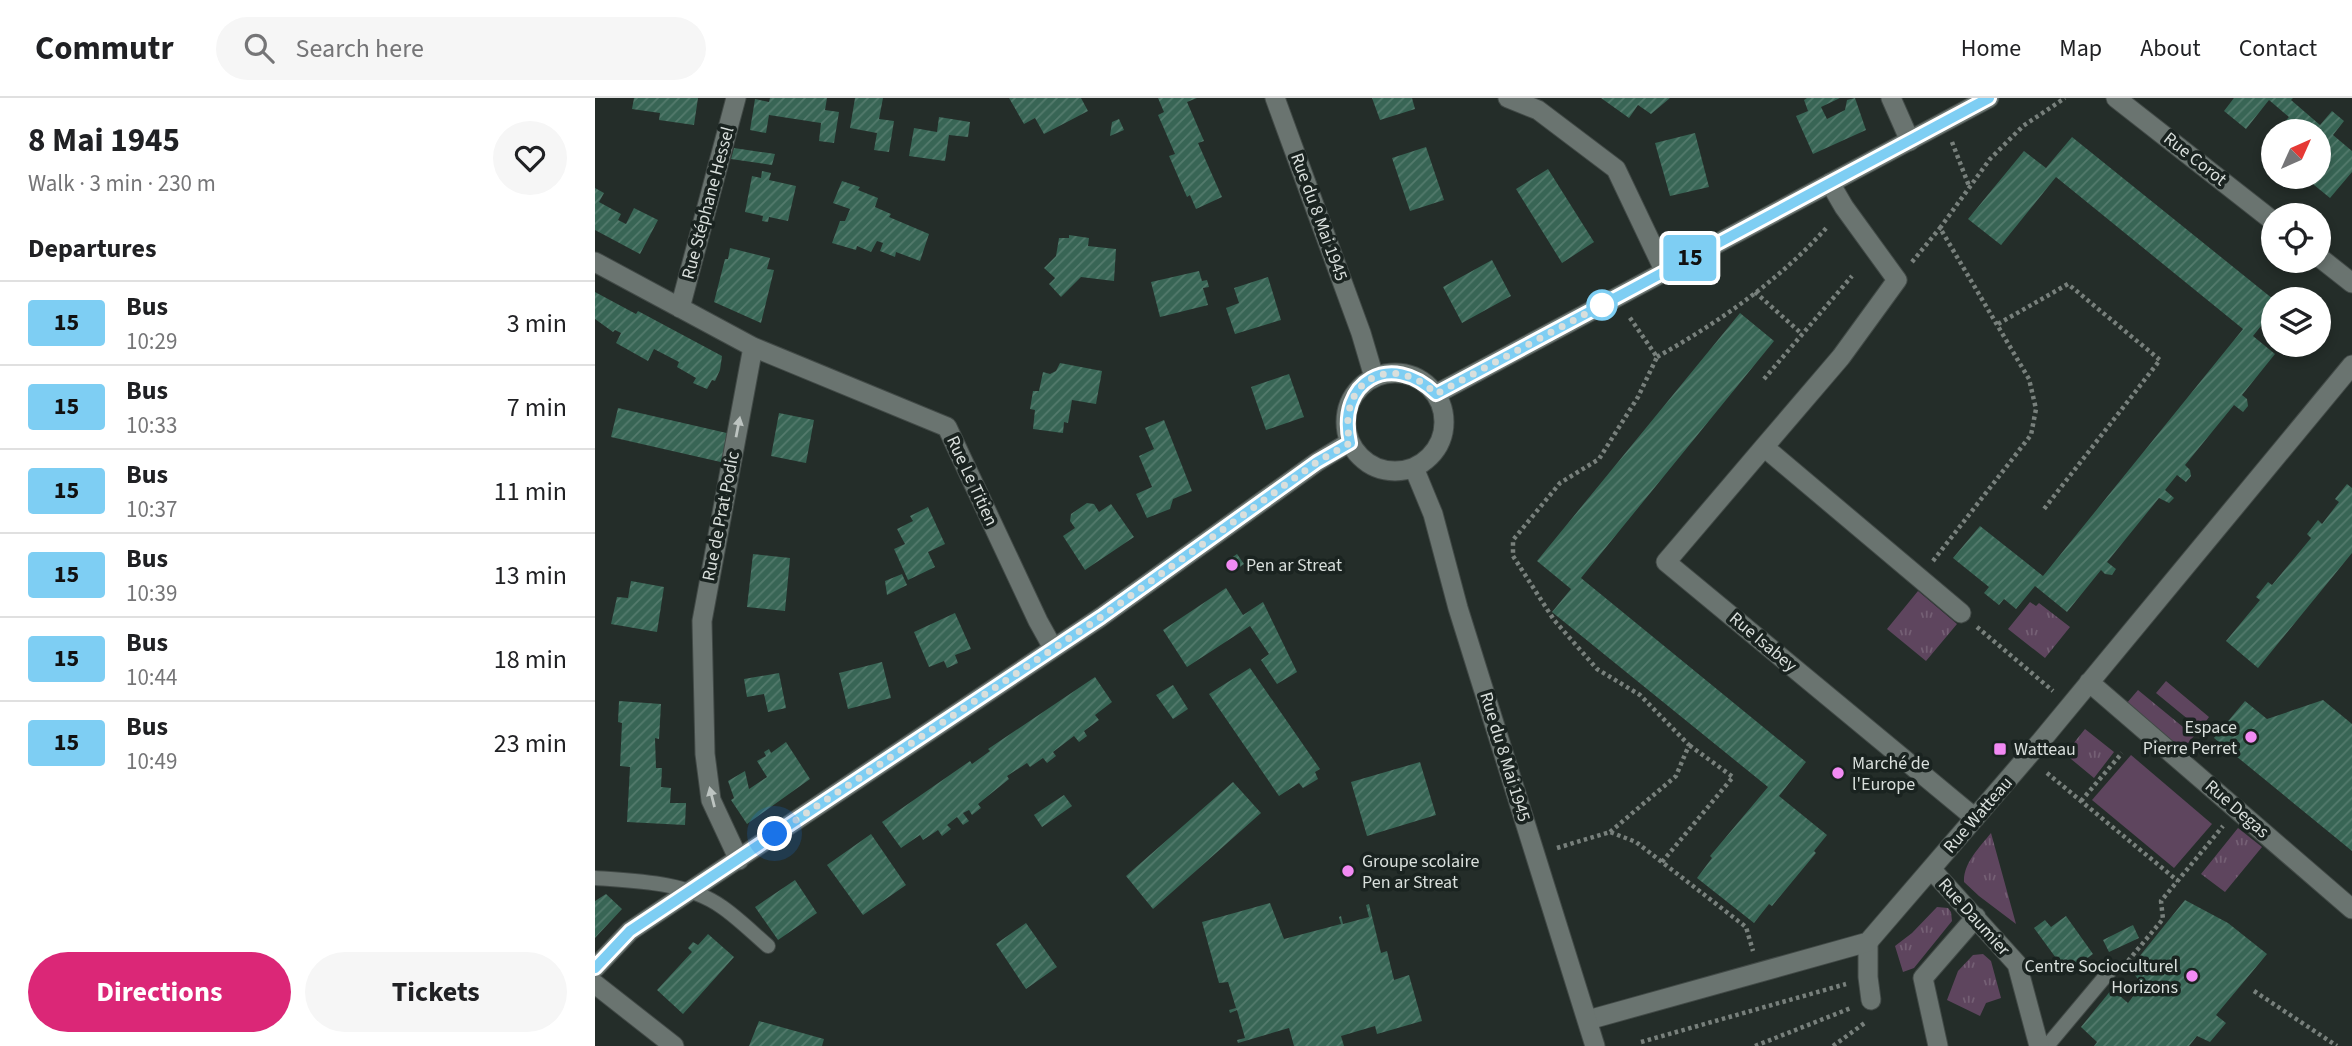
<!DOCTYPE html>
<html lang="en">
<head>
<meta charset="utf-8">
<style>
	:root { --surface:#fff; --page:#f6f6f6; --text:#202124; --muted:#757577; --line:#e0e0e0; --accent:#db2777 }
	body { margin:0; font-family:"Source Sans 3",sans-serif; background:var(--page); color:var(--text); height:100vh; display:flex; flex-direction:column; font-size:26px; white-space:nowrap }
	* { box-sizing:border-box; margin:0 }
	p { font-size:23px; color:var(--muted) }
	.icon { flex:none; width:38px; height:38px; fill:none; stroke:currentColor; stroke-width:2; stroke-linecap:round; stroke-linejoin:round }
	.map { position:relative; flex:1; overflow:hidden }
	.details { display:flex; flex-direction:column; background:var(--surface); width:595px }
	.details>* { flex:none }
	.badge { padding:0 14px; border-radius:5px; font-size:24px; line-height:46px }
	.needle { width:46px; rotate:45deg }
	.fabs { position:absolute; left:1666px; top:21px; display:grid; gap:14px }
	.fabs a { display:grid; place-items:center; width:70px; height:70px; border-radius:50%; background:var(--surface); box-shadow:0 4px 10px #0003; font-size:35px }
	.you { position:absolute; width:35px; height:35px; margin:-18px; border:5px solid #fff; border-radius:50%; background:#1a73e8; box-shadow:0 0 0 10px #1a73e833 }
	.map>.badge { position:absolute; translate:-50% -50%; box-shadow:0 0 0 4px #fff }
	h2 { padding:0 28px; font-size:26px; line-height:63px }
	.round { display:grid; place-items:center; flex:none; width:74px; height:74px; border-radius:37px; background:var(--page) }
	.head { display:flex; align-items:center; justify-content:space-between; height:119px; padding:0 28px }
	h1 { font-size:33px; font-weight:700; line-height:52px }
	.action { display:flex; gap:14px; margin-top:auto; padding:14px 28px }
	.action a { flex:1; height:80px; border-radius:42px; background:var(--accent); color:#fff; font-size:28px; font-weight:700; line-height:80px; text-align:center }
	.action a+a { background:var(--page); color:var(--text) }
	ul { padding:0; list-style:none }
	li { display:flex; align-items:center; gap:21px; height:84px; padding:0 28px; border-top:2px solid var(--line) }
	li div { flex:1 }
	li b { display:block; font-size:26px }
	li em { font-style:normal }
	li .badge { min-width:77px; font-weight:700; text-align:center }
	header { display:flex; align-items:center; gap:42px; box-sizing:border-box; height:98px; padding:0 35px; background:var(--surface); border-bottom:2px solid var(--line) }
	header strong { font-size:33px }
	nav { display:flex; gap:38px; margin-inline-start:auto; font-size:24px }
	.search { width:490px; height:63px; background:var(--page); display:flex; align-items:center; gap:18px; box-sizing:border-box; padding:0 24px; border-radius:38px; color:var(--muted); font-size:26px }
	main { display:flex; flex:1; min-height:0 }
	.map>svg:first-child { display:block }
	.grass { fill:url(#grass-tufts) }
	.pitch { fill:#5e455e }
	.building { fill:url(#building-hatch) }
	.lines { fill:none; stroke-linecap:round; stroke-linejoin:round }
	.service-casing { stroke:#424a47; stroke-width:16 }
	.pedestrian-casing { stroke:#424a47; stroke-width:21 }
	.minor-casing { stroke:#424a47; stroke-width:21 }
	.tertiary-casing { stroke:#424a47; stroke-width:21 }
	.path { stroke:#78807c; stroke-width:4.5; stroke-dasharray:3.5 3.5; stroke-linecap:butt }
	.service { stroke:#6a7470; stroke-width:14 }
	.pedestrian { stroke:#6a7470; stroke-width:19 }
	.minor { stroke:#6a7470; stroke-width:19 }
	.tertiary { stroke:#6a7470; stroke-width:19 }
	.oneway { fill:#bdc4c1 }
	.line-casing { stroke:#fff; stroke-width:16 }
	.line { stroke:#7ecef3; stroke-width:10 }
	.walk { stroke:#d9dfdc; stroke-width:7; stroke-dasharray:0 12.6 }
	.stop-dot { fill:#fff; stroke:#7ecef3; stroke-width:3.5 }
	.poi-dot { fill:#f28af3; stroke:#1a2320; stroke-width:2.5 }
	.labels { text-anchor:middle; dominant-baseline:central; stroke-width:7; stroke-linejoin:round; paint-order:stroke }
	.street-label { font-size:18px; fill:#d9dfdc; stroke:#1a2320 }
	.poi-label { font-size:18px; fill:#d9dfdc; stroke:#1a2320; text-anchor:start }
</style>
</head>
<body>
<header>
<strong>Commutr</strong>
<div class="search"><svg class="icon" aria-label="search" viewBox="0 0 24 24"><circle cx="10" cy="10" r="6"/><path d="M15 15l6 6"/></svg>Search here</div>
<nav><a>Home</a><a>Map</a><a>About</a><a>Contact</a></nav>
</header>
<main>
<section class="details">
<div class="head"><div><h1>8 Mai 1945</h1><p>Walk · 3 min · 230 m</p></div><a class="round"><svg class="icon" aria-label="heart" viewBox="0 0 24 24"><path d="M12 20l-8-8c-3-5 5-10 8-4 3-6 11-1 8 4z"/></svg></a></div>
<h2>Departures</h2>
<ul>
<li><span class="badge" style="background:#7ecef3;color:#111">15</span><div><b>Bus</b><p>10:29</p></div><em>3 min</em></li>
<li><span class="badge" style="background:#7ecef3;color:#111">15</span><div><b>Bus</b><p>10:33</p></div><em>7 min</em></li>
<li><span class="badge" style="background:#7ecef3;color:#111">15</span><div><b>Bus</b><p>10:37</p></div><em>11 min</em></li>
<li><span class="badge" style="background:#7ecef3;color:#111">15</span><div><b>Bus</b><p>10:39</p></div><em>13 min</em></li>
<li><span class="badge" style="background:#7ecef3;color:#111">15</span><div><b>Bus</b><p>10:44</p></div><em>18 min</em></li>
<li><span class="badge" style="background:#7ecef3;color:#111">15</span><div><b>Bus</b><p>10:49</p></div><em>23 min</em></li>
</ul>
<div class="action"><a>Directions</a><a>Tickets</a></div>
</section>
<div class="map">
<svg width="1757" height="948" viewBox="0 0 1757 948">
	<defs>
		<pattern id="grass-tufts" width="24" height="20" patternUnits="userSpaceOnUse" patternTransform="scale(1.75)"><rect width="24" height="20" fill="#5e455e"/><path d="M3 7l-1-3M5 7V3M7 7l1-3M15 17l-1-3M17 17v-4M19 17l1-3" fill="none" stroke="#745f74"/></pattern>
		<pattern id="building-hatch" width="6" height="6" patternUnits="userSpaceOnUse" patternTransform="scale(1.75)"><rect width="6" height="6" fill="#386555"/><path d="M-1 1l2-2M0 6l6-6M5 7l2-2" fill="none" stroke="#547b6d"/></pattern>
	</defs>
	<rect width="100%" height="100%" fill="#242d29"/>
	<path class="grass" d="M1323 493 1362 526 1331 563 1292 531Z
		M1435 504 1441 508 1444 505 1475 529 1450 560 1413 531Z
		M1571 583 1614 619 1605 631 1561 595Z
		M1543 592 1599 638 1587 652 1531 606Z
		M1490 631 1519 654 1499 680 1470 656Z
		M1643 730 1667 749 1630 794 1606 776Z
		M1396 735 1421 826 1384 798 1369 784C1368 765 1385 749 1396 735Z
		M1342 809 1353 810 1356 814 1357 823 1319 870 1308 874 1300 848 1317 835Z
		M1388 856 1396 863 1406 900 1391 905 1385 918 1352 902 1363 873 1378 857Z"/>
	<path class="pitch" d="M1536 657 1617 726 1579 770 1497 702Z"/>
	<path class="building" d="M39 0H103L99 27 64 22 65 15 37 11Z
		M175 0H232L230 12 244 14 239 45 224 43 226 25 174 17 171 35 155 32 160 1 174 4Z
		M260 0H288L284 21 299 23 294 54 279 52 282 35 255 30Z
		M414 0H486L493 13 449 36 440 20 429 26Z
		M563 0H602L592 4 609 43 603 45 627 99 601 111 595 97 592 99 574 58 580 56 563 17 569 14Z
		M777 0H817L820 11 785 22Z
		M1006 0H1075L1056 16 1043 7 1034 20Z
		M1212 0H1245L1226 9 1232 21 1250 12 1252 2 1260 0 1271 32 1218 56 1201 18 1213 13 1209 2Z
		M1639 0H1698L1696 2 1725 27 1737 13 1749 23 1738 37 1757 53V74L1735 100 1713 82 1715 79H1724V68L1736 53 1724 43V33H1682L1694 19 1674 2 1651 31 1629 13Z
		M344 19 375 24 373 39 354 37 350 63 314 58 319 30 342 34Z
		M524 21 529 32 515 38 517 24Z
		M1100 35 1114 89 1075 98 1060 45Z
		M1477 39 1678 201V213L1658 238 1680 256 1647 297 1652 301 1653 308 1648 314 1639 307 1590 367 1595 372 1596 378 1591 384 1582 377 1570 392 1579 400 1574 405 1564 400 1512 464 1521 471 1517 477 1510 476 1506 472 1472 514 1440 488 1421 511 1409 501 1404 507 1389 495 1394 489 1358 460 1385 428 1448 478 1648 231 1461 79 1406 147 1373 121 1429 53 1451 70Z
		M831 49 849 102 815 113 797 60Z
		M139 50 180 56 177 67 136 61Z
		M953 71 999 144 967 165 921 91Z
		M167 73 176 75 174 82 201 88 193 123 174 119 173 124 167 123 168 118 150 114 157 78 166 80Z
		M247 83 265 89 263 92 283 100 280 109 296 116 294 119 334 136 325 163 301 154 300 159 285 153 288 145 282 143 276 154 262 148 261 152 237 145 245 123H250L255 111 238 105Z
		M0 90 9 95 4 104 26 116 23 122 31 126 39 110 63 122 45 156 0 132Z
		M474 137 494 140 493 148 521 151 519 183 486 179 466 199 454 186 460 180 449 170 461 158 464 140H474Z
		M135 150 175 160 172 171 179 172 166 225 119 204 130 161H133Z
		M897 162 916 198 867 225 848 189Z
		M604 173 607 183 612 182 614 189 608 190 613 207 565 219 556 184Z
		M673 179 686 222 640 236 631 210 644 205 639 190Z
		M0 194 41 216 43 213 127 258 125 272 120 283 117 282 112 291 98 285 101 280 82 269 84 264 59 251 53 263 21 245 26 235 20 232 18 234 0 221Z
		M1145 215 1179 243 986 480 1211 664 1184 698 1232 737 1219 753 1221 755 1177 808 1174 806 1159 825 1102 780 1117 760 1115 758 1173 689 957 514 976 491 942 463Z
		M465 265 507 273 501 306 477 302 473 325 469 324 468 335 438 331 440 312 435 311 438 293H444L448 274 455 276 461 273Z
		M694 276 709 319 671 332 656 289Z
		M23 310 136 336 130 365 16 339Z
		M184 315 219 322 211 365 176 358Z
		M569 322 597 393 578 401 575 411 552 420 541 396 557 389 544 358 559 351 550 330Z
		M1752 386 1757 390V455L1663 570 1631 543 1665 502 1661 499 1673 484 1677 487 1716 440 1712 436 1723 422 1727 426 1744 404 1740 401Z
		M492 405 499 406 504 414 516 406 539 439 490 472 468 438 480 430 475 423 476 416Z
		M333 409 350 446 333 454 340 469 313 482 299 451 310 446 302 431 318 423 315 418Z
		M158 456 195 460 190 513 152 509Z
		M642 456 649 466 636 475 629 465Z
		M307 476 312 487 292 497 290 483Z
		M36 483 69 489 62 534 16 526 22 499 33 500Z
		M631 490 648 517 668 504 702 574 682 586 666 562 674 556 655 528 592 569 568 532Z
		M360 515 376 551 360 557 363 565 352 570 349 563 334 569 319 534Z
		M287 564 296 600 253 611 244 575Z
		M655 570 725 671 720 674 723 681 708 690 704 685 684 698 614 596Z
		M184 575 191 610 173 614 169 596 152 599 149 581Z
		M500 579 517 604 500 617 504 622 489 633 492 638 484 644 479 638 458 654 461 658 452 665 448 660 435 669 432 665 412 678 414 681 383 706 386 710 377 717 374 712 368 715 374 723 368 727 362 719 352 727 356 731 347 738 343 732 328 742 325 737 306 750 287 724 375 663 377 666 395 653 393 651Z
		M578 587 593 611 578 621 561 597Z
		M1728 602 1757 626V753L1619 640 1650 603 1672 621Z
		M24 603 66 606 64 641 60 640 61 670H67L66 689 76 690 75 705H91L90 727 32 724 35 669 25 668 27 625 23 624Z
		M191 644 215 681 152 726 136 702 139 700 133 683 150 673 154 691 172 679 162 663 171 658 169 654 174 651 176 655Z
		M825 664 841 717 772 738 756 684Z
		M638 684 666 715 558 811 531 778Z
		M469 697 477 708 447 729 439 717Z
		M276 736 311 787 268 817 232 767Z
		M200 782 222 815 183 842 160 809Z
		M11 796 27 811 0 840V803Z
		M1590 802 1633 825 1672 856 1621 917 1631 925 1615 944 1602 938 1594 948H1499L1502 944 1486 929 1517 891 1533 905 1547 887 1535 870Z
		M675 805 689 841 746 826 744 819 746 818 748 826 774 819 771 807 774 806 786 855 792 853 799 882 814 877 827 923 782 936 780 928 746 938 749 948H699L694 930 643 945 642 942 650 940 642 912 635 915 634 912 641 910 633 884 624 885 607 824Z
		M1471 818 1498 856 1472 875 1439 830 1450 822 1456 829Z
		M431 825 462 869 431 891 401 846Z
		M1538 827 1544 840 1514 854 1508 842Z
		M113 836 139 859 88 916 62 892 97 854 93 850 98 844 103 847Z
		M164 923 229 941 227 948H154Z"/>
	<g class="lines">
		<defs>
			<path id="service" d="M0 780C41 783 92 784 127 809 143 820 158 835 173 848
				M1452 948 1514 874"/>
			<path id="pedestrian" d="M1273 844V879L1276 902"/>
			<path id="minor" d="M913 0 943 12 1021 71 1070 174
				M1296 0 1315 43
				M1521 0 1678 123
				M1235 85 1249 109 1302 182 1246 259 1169 349 1366 515
				M1724 159 1757 185
				M0 164 158 249 352 329 443 523 458 550
				M85 210 141 0
				M1169 349 1071 464 1380 720
				M1494 584 1757 811
				M144 762 116 702 110 656 107 523 158 249
				M1336 771 1422 866 1444 948
				M0 886 79 948
				M993 922 1273 844 1446 643 1757 267
				M1343 948 1328 880 1381 819"/>
			<path id="tertiary" d="M680 0 766 235 779 279
				M751 324a49 49 0 1 1 98 0a49 49 0 1 1-98 0Z
				M841 296 1394 0
				M819 370 838 416 863 510 1000 948
				M0 870 35 833 506 519 722 364 755 344"/>
		</defs>
		<use href="#service" class="service-casing"/>
		<use href="#pedestrian" class="pedestrian-casing"/>
		<use href="#minor" class="minor-casing"/>
		<use href="#tertiary" class="tertiary-casing"/>
		<path class="path" d="M1357 44 1374 88
			M1317 164 1345 130
			M1160 194 1207 236
			M1403 226 1473 186 1565 262 1449 411
			M1062 259C1124 224 1185 182 1233 128
			M1169 281 1257 178
			M1338 463 1436 337 1441 311 1434 281 1345 130 1395 61 1428 28 1470 0
			M1382 529 1458 593
			M1452 675 1583 783
			M1486 703 1527 655
			M1015 734 1081 678 1094 647 1045 597 1002 571 959 522 918 458V442L965 385 1004 361 1043 299 1062 259 1033 217
			M962 750 1015 734 1041 744 1151 829 1158 853
			M1067 764 1138 679 1094 647
			M1533 863 1568 821 1566 803 1628 728
			M1659 893 1742 948
			M1046 944 1251 886
			M1160 948 1256 910
			M1238 948 1271 924"/>
		<use href="#service" class="service"/>
		<use href="#pedestrian" class="pedestrian"/>
		<use href="#minor" class="minor"/>
		<use href="#tertiary" class="tertiary"/>
	</g>
	<defs><path id="oneway-solid" d="M-6-.8H1V-3.2L6.5 0L1 3.2V.8H-6Z" transform="scale(1.75)"/></defs>
	<g class="oneway">
		<use href="#oneway-solid" transform="translate(143 329) rotate(-79)"/>
		<use href="#oneway-solid" transform="translate(117 699) rotate(-104)"/>
	</g>
	<g class="lines">
		<defs>
			<path id="line" d="M0 870 35 833 506 519 722 364 755 345C741 283 796 252 841 296L1394 0"/>
		</defs>
		<use href="#line" class="line-casing"/>
		<use href="#line" class="line"/>
		<path class="walk" d="M180 736 506 519 722 364 755 345C741 283 796 252 841 296L1007 207"/>
	</g>
	<circle class="stop-dot" cx="1007" cy="207" r="14"/>
	<g class="poi-dot">
		<circle cx="637" cy="467" r="7"/>
		<circle cx="1656" cy="639" r="7"/>
		<rect x="1398" y="644" width="14" height="14" rx="3.5"/>
		<circle cx="1243" cy="675" r="7"/>
		<circle cx="753" cy="773" r="7"/>
		<circle cx="1597" cy="878" r="7"/>
	</g>
	<g class="labels">
		<g class="street-label">
			<text transform="translate(1600 61) rotate(38)">Rue Corot</text>
			<text transform="translate(113 105) rotate(-75)">Rue Stéphane Hessel</text>
			<text transform="translate(724 119) rotate(70)">Rue du 8 Mai 1945</text>
			<text transform="translate(377 383) rotate(65)">Rue Le Titien</text>
			<text transform="translate(126 418) rotate(-79)">Rue de Prat Podic</text>
			<text transform="translate(1168 544) rotate(40)">Rue Isabey</text>
			<text transform="translate(910 659) rotate(73)">Rue du 8 Mai 1945</text>
			<text transform="translate(1642 711) rotate(41)">Rue Degas</text>
			<text transform="translate(1383 717) rotate(-49)">Rue Watteau</text>
			<text transform="translate(1379 819) rotate(48)">Rue Daumier</text>
		</g>
		<g class="poi-label">
			<text x="651" y="467">Pen ar Streat</text>
			<text x="1642" y="629" text-anchor="end">Espace<tspan x="1642" dy="21">Pierre Perret</tspan></text>
			<text x="1419" y="651">Watteau</text>
			<text x="1257" y="665">Marché de<tspan x="1257" dy="21">l'Europe</tspan></text>
			<text x="767" y="763">Groupe scolaire<tspan x="767" dy="21">Pen ar Streat</tspan></text>
			<text x="1583" y="868" text-anchor="end">Centre Socioculturel<tspan x="1583" dy="21">Horizons</tspan></text>
		</g>
	</g>
</svg>
<div class="fabs">
<a><svg class="needle" viewBox="-14 -14 28 28"><path d="M0-13l5 13h-10z" fill="#e53935"/><path d="M0 13l5-13h-10z" fill="#757577"/></svg></a>
<a><svg class="icon" aria-label="locate" viewBox="0 0 24 24"><circle cx="12" cy="12" r="6"/><path d="M12 2v4M12 18v4M2 12h4M18 12h4"/></svg></a>
<a><svg class="icon" aria-label="layers" viewBox="0 0 24 24"><path d="M12 4l9 5-9 5-9-5zM3 14l9 5 9-5"/></svg></a>
</div>
<div class="you" style="left:180px;top:736px"></div>
<b class="badge" style="left:1095px;top:160px;background:#7ecef3;color:#111">15</b>
</div>
</main>
</body>
</html>
